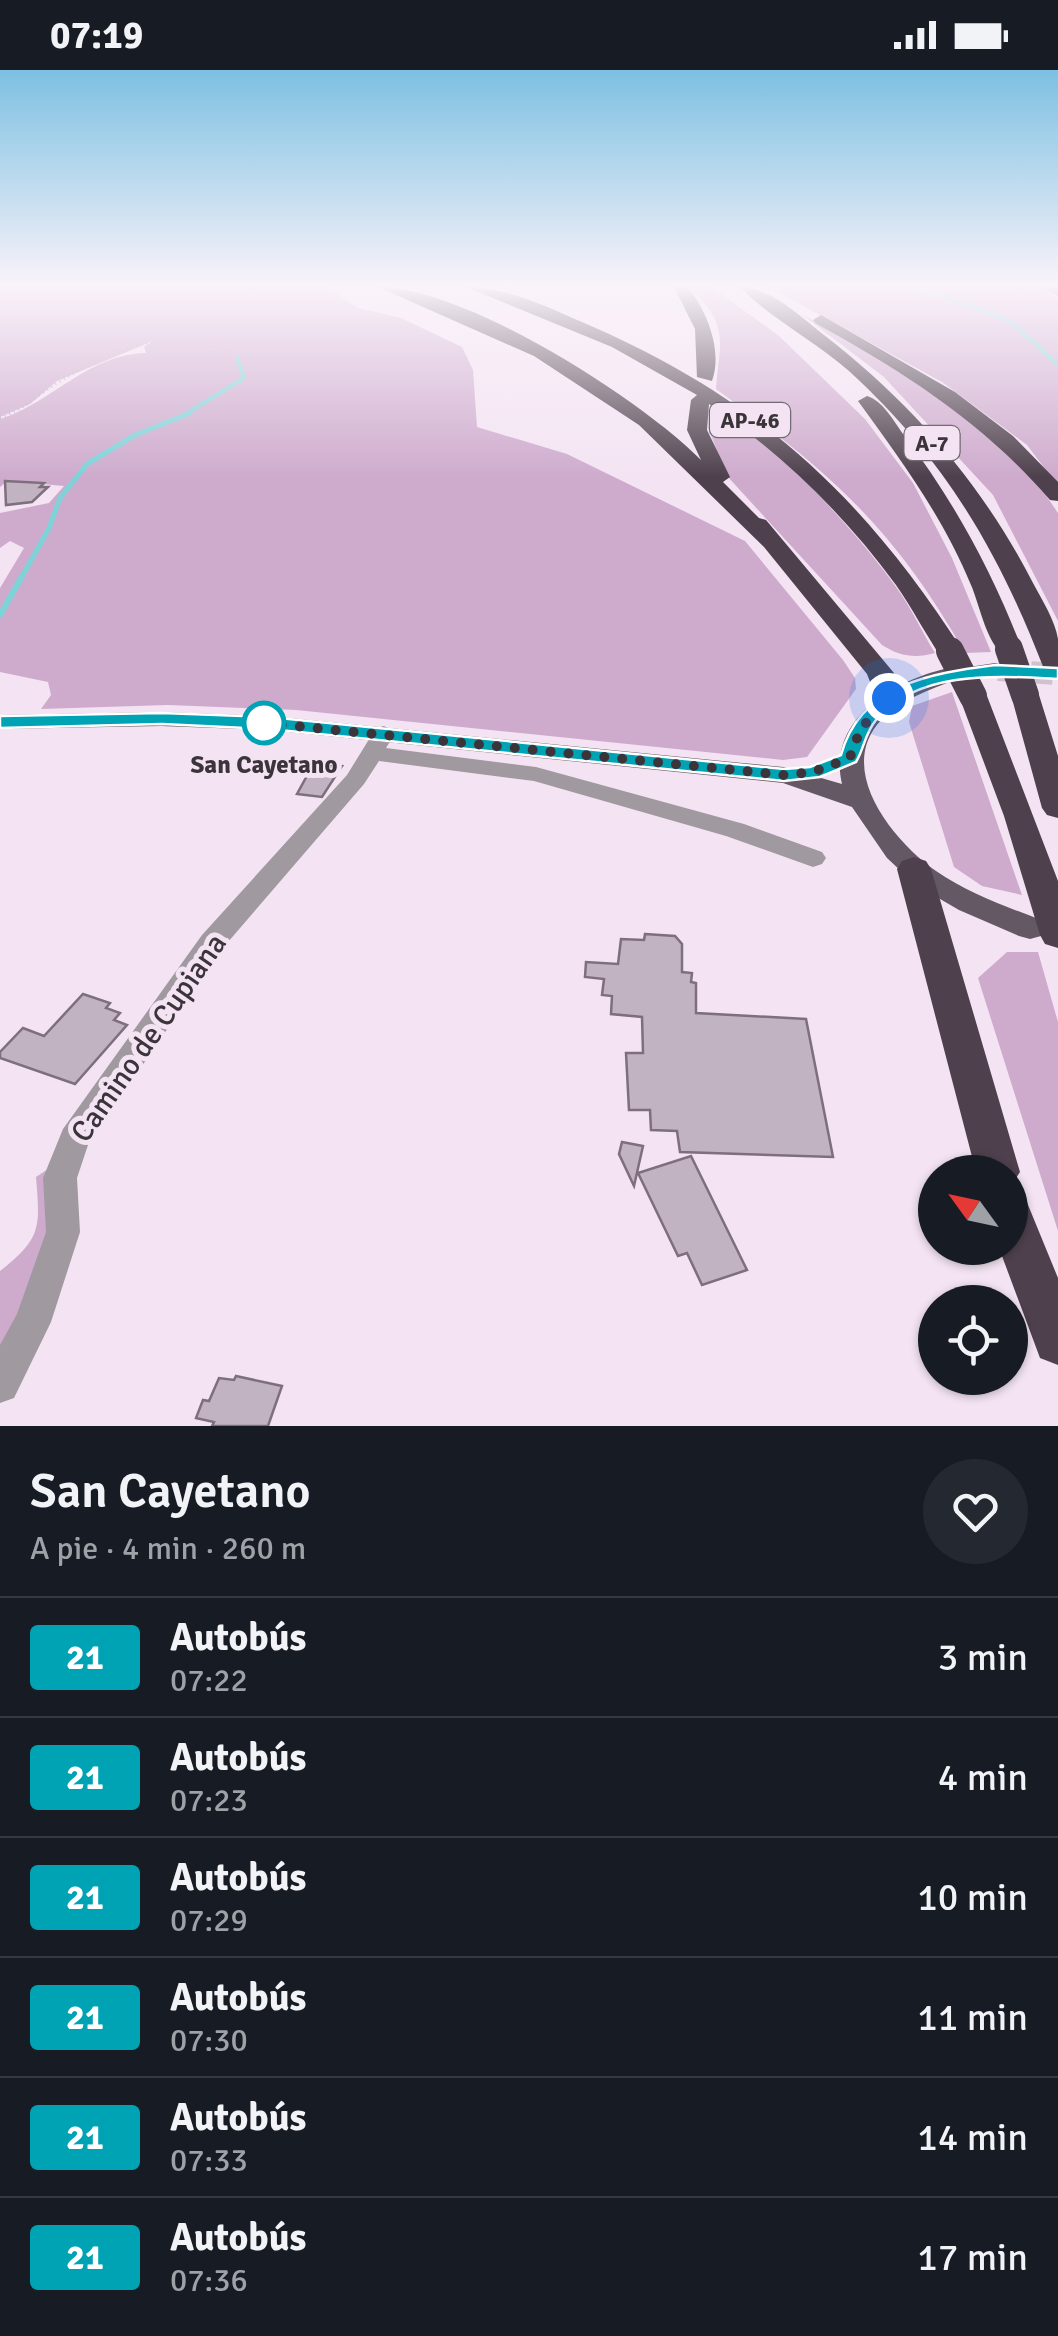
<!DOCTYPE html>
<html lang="es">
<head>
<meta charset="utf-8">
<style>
	:root { --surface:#171b24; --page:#242831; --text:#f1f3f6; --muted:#9ea1a6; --line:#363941 }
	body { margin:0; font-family:Signika,sans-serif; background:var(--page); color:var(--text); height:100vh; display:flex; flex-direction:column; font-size:38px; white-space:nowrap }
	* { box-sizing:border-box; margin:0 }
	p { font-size:32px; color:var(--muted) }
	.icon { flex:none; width:55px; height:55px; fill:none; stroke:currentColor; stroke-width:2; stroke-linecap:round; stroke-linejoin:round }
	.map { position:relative; height:1356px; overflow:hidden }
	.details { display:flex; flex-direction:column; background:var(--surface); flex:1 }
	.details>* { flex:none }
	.badge { padding:0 20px; border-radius:8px; font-size:35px; line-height:65px }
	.needle { width:65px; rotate:303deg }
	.controls { position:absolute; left:918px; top:1085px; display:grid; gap:20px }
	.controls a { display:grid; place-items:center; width:110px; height:110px; border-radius:50%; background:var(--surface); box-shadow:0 2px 8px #0004; font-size:50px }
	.you { position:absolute; width:50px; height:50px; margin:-25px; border:8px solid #fff; border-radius:50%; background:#1a73e8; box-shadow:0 0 0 15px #1a73e833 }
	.map>.badge { position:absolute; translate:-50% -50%; box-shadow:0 0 0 5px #fff }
	.round { display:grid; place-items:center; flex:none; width:105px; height:105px; border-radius:52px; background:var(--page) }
	.summary { display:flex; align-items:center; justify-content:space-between; height:170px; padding:0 30px }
	h1 { font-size:48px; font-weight:600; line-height:75px }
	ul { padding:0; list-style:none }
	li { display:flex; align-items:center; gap:30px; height:120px; padding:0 30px; border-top:2px solid var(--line) }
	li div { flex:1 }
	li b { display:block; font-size:38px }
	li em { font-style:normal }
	li .badge { min-width:110px; font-weight:700; text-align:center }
	.status { display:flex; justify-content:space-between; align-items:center; height:70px; padding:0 50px; background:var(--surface); direction:ltr }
	.status svg { height:28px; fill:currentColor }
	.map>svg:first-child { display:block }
	.green { fill:#ceabcd }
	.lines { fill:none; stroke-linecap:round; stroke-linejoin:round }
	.stream-far2 { stroke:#7dd3d8; stroke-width:4 }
	.stream-far1 { stroke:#7dd3d8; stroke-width:5 }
	.stream { stroke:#7dd3d8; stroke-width:6 }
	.building { fill:#c2b3c2; stroke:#7e6f7d; stroke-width:2.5 }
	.major-tunnel { stroke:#cfc1ce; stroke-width:22; stroke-dasharray:22 11; stroke-linecap:butt }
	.path { stroke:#b7aab6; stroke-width:2.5; stroke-dasharray:1 4; stroke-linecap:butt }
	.minor { fill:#a099a0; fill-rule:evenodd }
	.major { fill:#635863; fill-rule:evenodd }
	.highway { fill:#4e414d; fill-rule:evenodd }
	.highway-bridge { stroke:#4e414d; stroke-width:28 }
	.line { fill:#00a3b4; stroke:#fff; stroke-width:2.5 }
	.walk { stroke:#3b353b; stroke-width:10; stroke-dasharray:0 18 }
	.stop-dot { fill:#fff; stroke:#00a3b4; stroke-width:5 }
	.labels { text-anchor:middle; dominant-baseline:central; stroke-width:10; stroke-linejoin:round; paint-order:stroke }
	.shield { fill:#f4e4f3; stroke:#726a72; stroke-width:2.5 }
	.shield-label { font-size:22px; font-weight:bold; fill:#3b353b }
	.stop-label { font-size:25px; font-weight:bold; fill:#3b353b; stroke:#f4e4f3 }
	.near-street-label { font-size:30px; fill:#3b353b; stroke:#f4e4f3 }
</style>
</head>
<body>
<div class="status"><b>07:19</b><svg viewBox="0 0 49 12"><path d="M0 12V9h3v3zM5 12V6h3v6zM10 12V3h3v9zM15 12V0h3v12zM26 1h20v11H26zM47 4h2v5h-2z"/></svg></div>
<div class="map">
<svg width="1058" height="1356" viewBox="0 0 1058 1356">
	<rect width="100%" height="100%" fill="#f4e4f3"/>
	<path class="green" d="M0 217H327L358 238 401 248 462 277 473 300 477 357 567 384 745 471 843 590 855 608 856 619 807 687 783 690 296 640 168 635 41 639 51 625 48 612 0 602V518L24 478 10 471 0 478V443L49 433 64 416 7 411 0 417V349C52 333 88 284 146 283L144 277 153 271 57 311 30 334 0 347Z
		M689 217H712L779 266 865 349 913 413 952 488 991 582 965 583C894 458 831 403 716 319 720 269 730 256 689 217Z
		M769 217H1038L1058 228V416L1027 375 942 312Z
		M800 243 910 303 1025 395 1058 443V551L993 425 884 307Z
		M711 330C776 376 849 452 896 517 911 537 922 562 935 583 915 589 899 586 882 575L727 406 709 360Z
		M952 622 955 631 1022 825 982 816 954 797 909 652 912 636Z
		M1007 882H1038L1058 952V1161L978 908Z
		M48 1099V1168L0 1303V1201C42 1168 40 1157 36 1107Z"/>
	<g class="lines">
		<path class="stream-far2" d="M918 217 1010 251 1058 295
			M184 345 244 308 237 287"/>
		<path class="stream-far1" d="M20 510 49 458 60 428 87 394 135 365 190 343"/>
		<path class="stream" d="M0 545 21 508"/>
	</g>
	<path class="building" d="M5 411 44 413 40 417H48L32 432 6 435Z
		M314 693 342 696 322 727 297 724Z
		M645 864 675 866 682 874V902L692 903 691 912 696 913V943L806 949 833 1087 680 1082 677 1061 651 1060 650 1040H629L626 983H643L642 947 611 944 612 926 602 925 604 909 585 907 586 892 618 894 621 869 644 870Z
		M83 924 110 933 106 938 120 943 114 950 127 955 75 1014 0 988V982L23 958 44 966Z
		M622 1072 643 1076 634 1116 619 1084Z
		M691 1086 747 1200 702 1215 687 1183 678 1186 638 1103Z
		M236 1306 282 1316 268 1356H212L214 1352 196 1348 203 1330 209 1331 219 1308 234 1310Z"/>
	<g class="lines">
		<path class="major-tunnel" d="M998 600 1058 604"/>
		<path class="path" d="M0 348C23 340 39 324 59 312 113 278 174 255 234 285"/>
		<path class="minor" d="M384 656 395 663 386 678 536 697 744 754 822 782 826 788 822 794 813 797 726 766 534 711 379 691 364 714 222 879 88 1075 77 1108 80 1162 51 1252 14 1328 0 1333V1275L17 1244 46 1162 43 1108 63 1059 202 865 347 705 376 658Z"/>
		<path class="major" d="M995 593 1003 595 1006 600 1003 605 977 609 966 602 969 597Z
			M944 599 952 601 955 606 952 611C924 622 892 633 874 659 841 708 897 774 936 801 968 823 1005 836 1041 850L1045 858 1041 866 1030 869 1019 866 959 840 916 815 887 788 852 737 783 713 269 660 161 656 0 659V645L161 642 269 646 783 697 842 714C827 651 891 612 944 599Z"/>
		<path class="highway" d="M378 217C465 217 640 328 701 390L687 360 691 330 697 325 612 277 466 217C505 217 546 236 582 252 757 327 861 423 963 581L959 587H941C925 563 912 538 896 515 844 444 781 383 709 334L707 360 730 407 723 412 759 448 766 450 894 603 903 629 899 635H879L867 604 764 477 639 355 534 286Z
			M674 217H688C707 242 723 280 712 311L697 307 695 259Z
			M740 217C770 217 800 246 824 265 912 333 982 414 1033 513 1042 530 1055 550 1058 569 1058 581 1058 595 1058 607L1044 599C998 480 944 388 849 301 815 271 771 249 740 217Z
			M1041 217H1058V226Z
			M821 245 955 322 1013 366 1058 412V431L1050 430C984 353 904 302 815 253L813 250Z
			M867 326C882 330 894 351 903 364 954 431 992 501 1022 579L1018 585 1009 587C988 582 980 535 971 515 943 447 901 390 858 331Z
			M1025 617 1035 619 1039 625 1058 686V748L1047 745 1042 738 1011 625 1015 619Z
			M973 618 983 620 987 626 1058 811V878L1045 874 1040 865 1004 746 959 626 963 620Z
			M914 787 926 791 931 799 1020 1102 1010 1117V1102H976L897 799 902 791Z
			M1010 1124 1026 1130 1058 1208V1295L1040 1288 999 1178H1010Z"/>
		<path class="highway-bridge" d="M1009 579 1025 625
			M950 581 973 626"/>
	</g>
	<linearGradient id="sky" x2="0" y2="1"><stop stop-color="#7dc0e2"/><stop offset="0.53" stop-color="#faf3fa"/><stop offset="1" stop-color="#faf3fa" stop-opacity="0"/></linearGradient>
	<rect width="1058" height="407" fill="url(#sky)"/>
	<path class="line" d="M995 595 1058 598V609C999 606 918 599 876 650 865 663 864 679 856 692L820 707 784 711 269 659 162 654 0 658V646L162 643 269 647 784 699 810 697 841 685C860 614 932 603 995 595Z"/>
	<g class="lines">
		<path class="walk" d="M264 653 784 705 813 702 850 688C857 662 869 646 889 628"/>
	</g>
	<circle class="stop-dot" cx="264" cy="653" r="20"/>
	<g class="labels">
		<g class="shield">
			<rect x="710" y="333" width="80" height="34" rx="8"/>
			<rect x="904.5" y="356" width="55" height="34" rx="8"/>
		</g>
		<g class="shield-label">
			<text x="750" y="350">AP-46</text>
			<text x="932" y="373">A-7</text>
		</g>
		<g class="stop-label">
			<text x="264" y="694">San Cayetano</text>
		</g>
		<g class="near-street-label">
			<text transform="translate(149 968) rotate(-55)">Camino de Cupiana</text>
		</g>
	</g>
</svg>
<div class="controls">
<a><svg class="needle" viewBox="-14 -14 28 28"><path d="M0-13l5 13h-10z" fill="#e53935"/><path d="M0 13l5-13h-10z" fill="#9ea1a6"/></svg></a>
<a><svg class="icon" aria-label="locate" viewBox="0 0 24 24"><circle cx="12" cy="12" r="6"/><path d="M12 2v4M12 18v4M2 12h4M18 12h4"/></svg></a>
</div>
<div class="you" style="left:889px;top:628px"></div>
</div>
<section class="details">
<div class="summary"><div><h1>San Cayetano</h1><p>A pie · 4 min · 260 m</p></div><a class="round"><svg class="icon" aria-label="heart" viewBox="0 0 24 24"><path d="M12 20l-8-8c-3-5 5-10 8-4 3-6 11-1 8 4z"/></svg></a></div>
<ul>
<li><span class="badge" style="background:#00a3b4;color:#fff">21</span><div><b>Autobús</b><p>07:22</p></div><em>3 min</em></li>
<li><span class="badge" style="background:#00a3b4;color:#fff">21</span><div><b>Autobús</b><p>07:23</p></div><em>4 min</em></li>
<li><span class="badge" style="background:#00a3b4;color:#fff">21</span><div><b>Autobús</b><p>07:29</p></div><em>10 min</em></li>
<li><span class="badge" style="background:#00a3b4;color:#fff">21</span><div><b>Autobús</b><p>07:30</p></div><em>11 min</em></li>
<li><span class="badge" style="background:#00a3b4;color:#fff">21</span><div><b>Autobús</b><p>07:33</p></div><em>14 min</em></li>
<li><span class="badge" style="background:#00a3b4;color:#fff">21</span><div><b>Autobús</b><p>07:36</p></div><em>17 min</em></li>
</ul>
</section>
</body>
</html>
